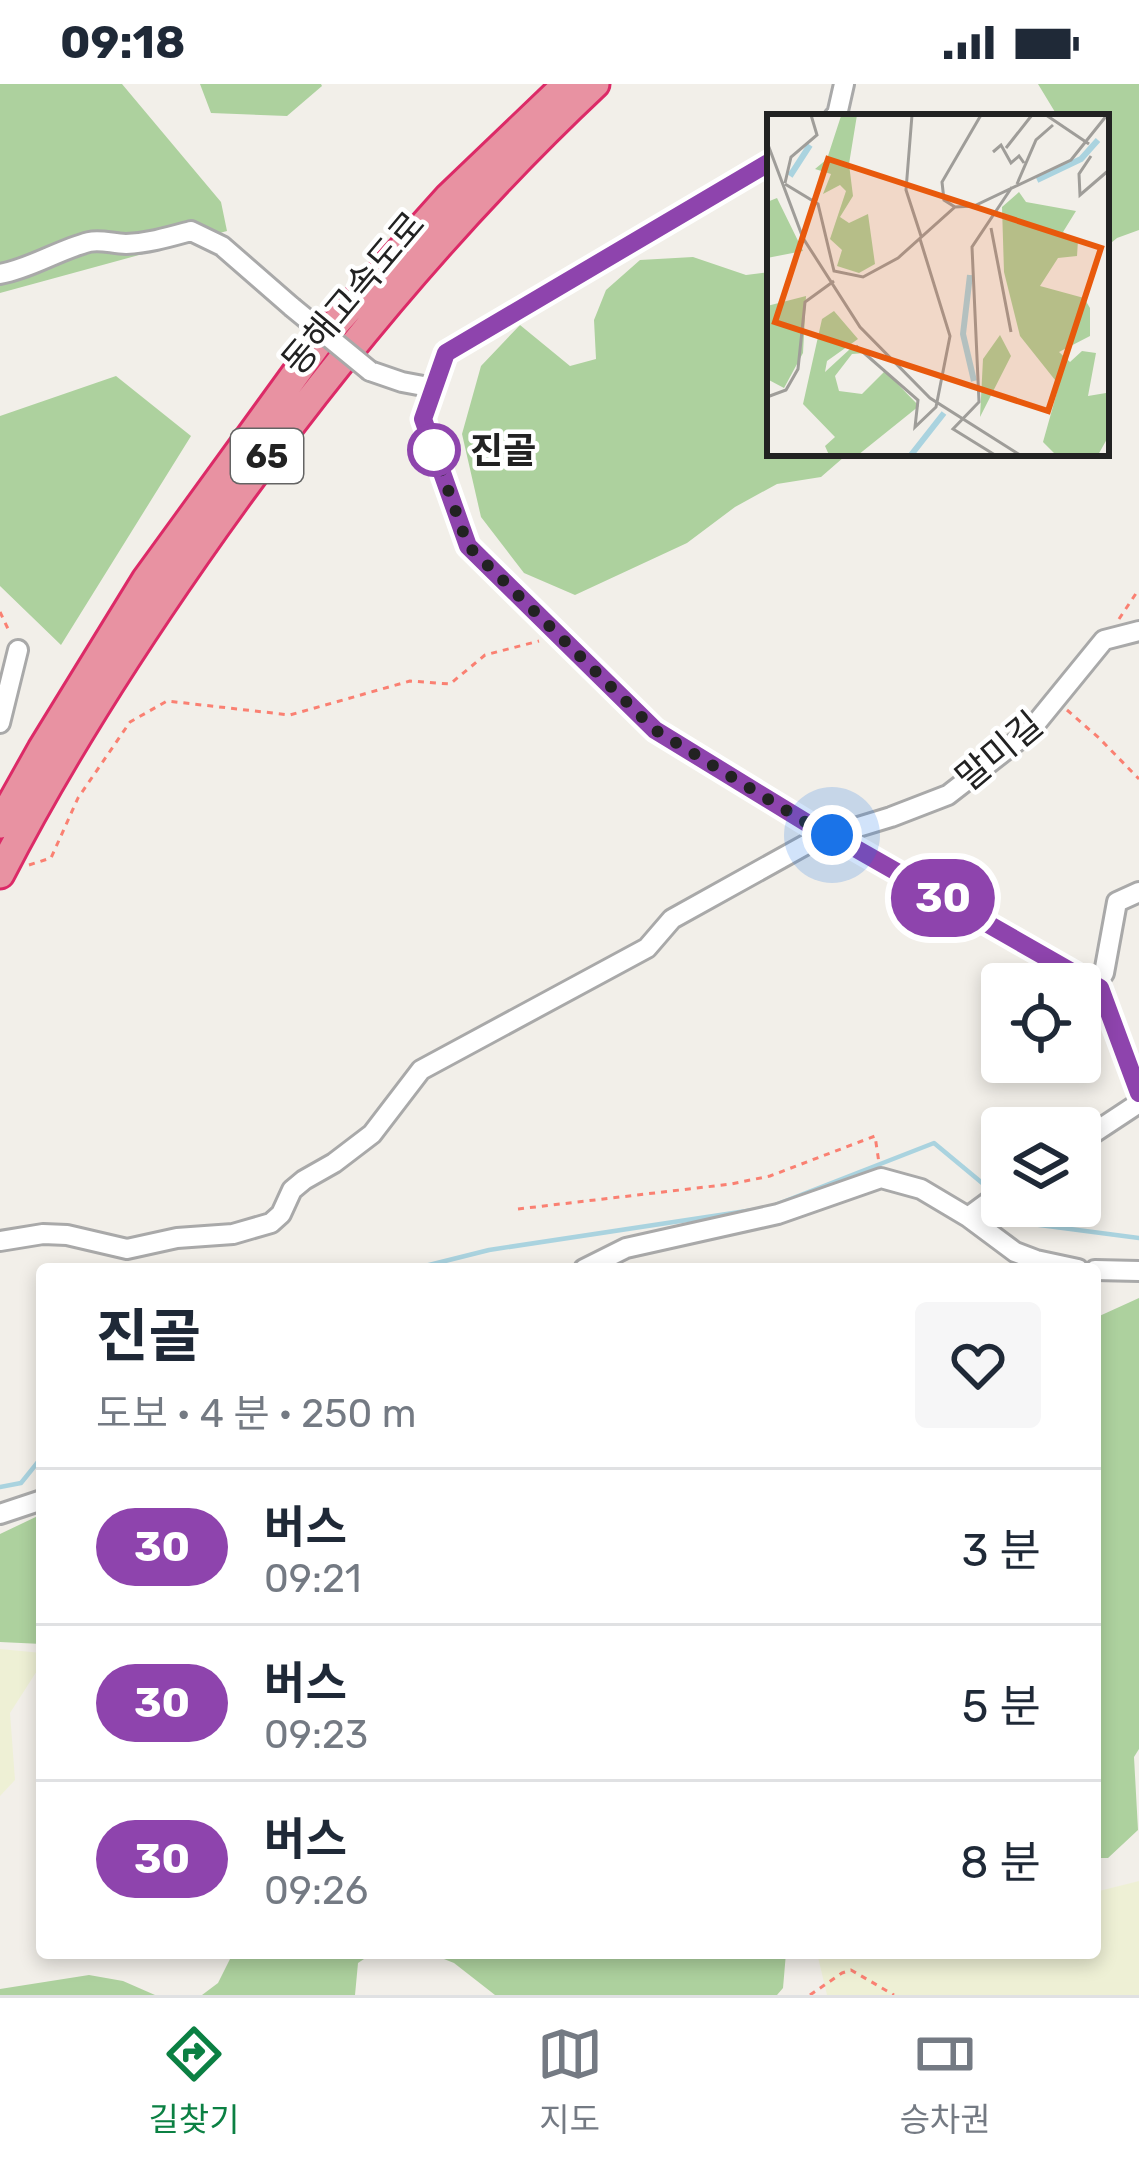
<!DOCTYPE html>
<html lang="ko">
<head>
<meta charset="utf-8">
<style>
	:root { --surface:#fff; --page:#f6f6f7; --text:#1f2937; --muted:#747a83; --line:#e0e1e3; --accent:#0b8043 }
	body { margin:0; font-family:Rubik,"Noto Sans KR",sans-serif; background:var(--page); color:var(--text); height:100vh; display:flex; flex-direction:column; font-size:45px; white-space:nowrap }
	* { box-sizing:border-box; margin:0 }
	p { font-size:39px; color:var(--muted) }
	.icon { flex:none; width:66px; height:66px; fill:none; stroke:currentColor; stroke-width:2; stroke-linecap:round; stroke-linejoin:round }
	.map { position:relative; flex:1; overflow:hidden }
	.drawer { position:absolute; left:36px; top:1179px; width:1065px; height:696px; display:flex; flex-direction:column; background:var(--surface); border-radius:12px; box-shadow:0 6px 18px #0003 }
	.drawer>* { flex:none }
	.badge { padding:0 24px; border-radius:39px; font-size:42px; line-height:78px }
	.buttons { position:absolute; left:981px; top:879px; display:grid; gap:24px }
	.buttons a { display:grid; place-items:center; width:120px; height:120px; border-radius:12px; background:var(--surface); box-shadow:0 6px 18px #0003; font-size:60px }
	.you { position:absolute; width:60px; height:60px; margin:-30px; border:9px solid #fff; border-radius:50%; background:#1a73e8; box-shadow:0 0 0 18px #1a73e833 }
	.map>.badge { position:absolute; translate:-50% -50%; box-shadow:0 0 0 6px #fff }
	.round { display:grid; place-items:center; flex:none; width:126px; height:126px; border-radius:12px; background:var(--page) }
	.headline { display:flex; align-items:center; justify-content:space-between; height:204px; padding:0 60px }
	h1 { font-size:57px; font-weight:700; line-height:90px }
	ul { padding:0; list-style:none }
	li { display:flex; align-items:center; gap:36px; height:156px; padding:0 60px; border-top:3px solid var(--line) }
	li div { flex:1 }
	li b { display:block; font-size:45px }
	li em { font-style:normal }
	li .badge { min-width:132px; font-weight:700; text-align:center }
	.status { display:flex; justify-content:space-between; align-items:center; height:84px; padding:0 60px; background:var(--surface); direction:ltr }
	.status svg { height:33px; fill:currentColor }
	.tabs { display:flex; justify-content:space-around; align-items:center; height:168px; border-top:3px solid var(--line); background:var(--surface); font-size:33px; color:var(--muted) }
	.tabs a { display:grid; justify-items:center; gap:6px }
	.tabs .on { color:var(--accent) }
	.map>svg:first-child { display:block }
	.farmland { fill:#eef0d5 }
	.forest { fill:#add19e }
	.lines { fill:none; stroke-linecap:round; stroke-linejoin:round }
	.stream { stroke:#aad3df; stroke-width:4.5 }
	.minor-casing { stroke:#a9a9a9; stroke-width:24 }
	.highway-casing { stroke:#dc2a67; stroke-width:33 }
	.path { stroke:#fa8072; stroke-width:3; stroke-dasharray:6 6; stroke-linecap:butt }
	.minor { stroke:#fff; stroke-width:18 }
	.highway { stroke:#e892a2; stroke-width:27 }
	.minor-bridge-casing { stroke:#a9a9a9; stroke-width:24; stroke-linecap:butt }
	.minor-bridge { stroke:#fff; stroke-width:18 }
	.line-casing { stroke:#fff; stroke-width:27 }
	.line { stroke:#8e44ad; stroke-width:18 }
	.walk { stroke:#222; stroke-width:12; stroke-dasharray:0 21.6 }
	.stop-dot { fill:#fff; stroke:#8e44ad; stroke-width:6 }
	.labels { text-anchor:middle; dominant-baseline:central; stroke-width:9; stroke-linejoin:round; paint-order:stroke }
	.shield { fill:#fff; stroke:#646464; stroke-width:3 }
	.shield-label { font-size:33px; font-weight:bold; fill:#222 }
	.street-label { font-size:36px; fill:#222; stroke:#fff }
	.stop-label { font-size:36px; font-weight:bold; fill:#222; stroke:#fff; text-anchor:start }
	.inset-river { fill:none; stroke:#aad3df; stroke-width:6 }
	.inset-road { fill:none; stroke:#9f9d99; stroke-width:3 }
	.view { fill:#e8590c; fill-opacity:0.15; stroke:#e8590c; stroke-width:6 }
	.inset-edge { fill:none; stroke:#222; stroke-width:6 }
</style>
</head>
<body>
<div class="status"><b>09:18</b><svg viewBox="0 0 49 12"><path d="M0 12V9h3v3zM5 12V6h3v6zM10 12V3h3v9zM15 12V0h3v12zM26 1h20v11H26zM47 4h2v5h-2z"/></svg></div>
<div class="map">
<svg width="1139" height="1911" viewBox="0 0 1139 1911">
	<rect width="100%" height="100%" fill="#f2efe9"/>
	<path class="farmland" d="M0 1565 42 1569V1579L10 1629 15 1696 0 1712Z
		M1139 1797V1911H827L817 1869H1095V1808Z"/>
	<path class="forest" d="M0 0H122L221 118 227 147 0 209Z
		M200 0H321L322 2 287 32 211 29Z
		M1038 0H1139V146L1117 154 1106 163V33H1058Z
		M693 173 746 191 770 188V369L874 370 844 373 821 393 777 400 735 423 687 459 575 511 524 489 481 433 462 350 481 282 520 241 570 282 596 275 594 236 606 206 640 176Z
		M116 292 191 352 61 561 0 502V332Z
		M1139 1214V1665L1134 1673 1138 1746 1108 1774H1095V1234Z
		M42 1430V1560L0 1558V1450Z
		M233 1869H373L358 1879 355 1911H202L218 1899Z
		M429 1869H786L783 1904 777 1911H495L454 1879Z
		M89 1891 123 1897 155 1911H0V1905Z"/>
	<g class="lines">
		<path class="stream" d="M1010 1122 1032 1140 1139 1154
			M770 1123 934 1059 993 1108
			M413 1185 489 1166 753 1126
			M0 1403 21 1399 42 1373"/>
		<defs>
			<path id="minor" d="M834 33 837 31 844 0
				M770 78 446 269 423 335 468 462 655 646 825 750 832 751 1100 904 1139 1010
				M0 190C32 184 58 166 89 158 101 155 113 160 126 160 149 159 169 153 191 147L222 162 292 223
				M370 287 402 298 434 304
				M0 639 18 566
				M832 751 891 733 948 711 1029 648 1104 556 1139 547
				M1095 901 1104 889 1117 818 1139 808
				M1080 1058 1139 1019
				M968 1133 1002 1108
				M0 1157 43 1150 67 1151 127 1165 177 1154 233 1150 271 1139 281 1130 292 1106 304 1096 334 1079 372 1050 421 986 647 864 672 835 825 750
				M584 1185 626 1164 778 1130 881 1094 921 1105 968 1133 1015 1168 1036 1176 1078 1185
				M1095 1186 1139 1187
				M0 1430 42 1416"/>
			<path id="highway" d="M0 740 42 665 146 496 318 259 448 114 567 0
				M0 790C57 679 124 574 195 472 313 303 445 141 595 0"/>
		</defs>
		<use href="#minor" class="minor-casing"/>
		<use href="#highway" class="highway-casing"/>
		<path class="path" d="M0 528 10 549
			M1119 535 1139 505
			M1067 626 1099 654 1139 695
			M29 781 51 774 78 714 130 638 167 617 290 631 410 597 450 600 485 571 539 557
			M518 1125 731 1100 770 1092 875 1052 879 1079
			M810 1911 842 1889 851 1886 894 1911"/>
		<use href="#minor" class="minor"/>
		<use href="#highway" class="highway"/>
		<defs>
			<path id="minor-bridge" d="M292 223 370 287"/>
		</defs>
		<use href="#minor-bridge" class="minor-bridge-casing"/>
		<use href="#minor-bridge" class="minor-bridge"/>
	</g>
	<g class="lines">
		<defs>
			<path id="line" d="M770 78 446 269 423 335 468 462 655 646 825 750 832 751 1100 904 1139 1009"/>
		</defs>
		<use href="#line" class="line-casing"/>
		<use href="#line" class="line"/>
		<path class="walk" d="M434 366 468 462 655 646 825 750 832 751"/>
	</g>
	<circle class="stop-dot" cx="434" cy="366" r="24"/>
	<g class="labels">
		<rect class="shield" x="231" y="345" width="72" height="54" rx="9"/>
		<g class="shield-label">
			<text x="267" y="372">65</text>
		</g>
		<g class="street-label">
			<text transform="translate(353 209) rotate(-50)">동해고속도로</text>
			<text transform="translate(999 667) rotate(-40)">말미길</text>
		</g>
		<g class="stop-label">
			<text x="470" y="366">진골</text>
		</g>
	</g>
	<g transform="translate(767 30)">
		<rect width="342" height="342" fill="#f2efe9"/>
		<path d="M90 1 82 50 86 82 73 103 82 109 101 100 108 150 92 159 70 152 75 136 63 125 79 77 73 71 56 80 64 60 48 55 60 45 74 2ZM252 78 259 88 309 97 296 118 311 126 310 142 291 144 273 172 317 184 323 194V222L292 238 303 248 315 237 329 239 321 282 339 279 341 287 340 325 331 341H289L276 328 292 271 253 222 237 158 235 93ZM10 84 36 137 0 144V88ZM39 182 36 239 17 274 0 265V192ZM67 197 91 225 60 247 58 258 83 235 98 239 85 240 68 262 72 277 95 280 118 257 152 292 91 341H62L58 332 68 323 36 290 55 205ZM233 221 244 242 213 303 216 245Z" fill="#add19e"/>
		<path class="inset-river" d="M23 62 43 31M270 66 314 45 331 26M203 161 196 220 207 267M144 341 177 299"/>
		<path class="inset-road" d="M145 1 139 76 154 122M279 1 322 30M0 28 36 124 93 213 163 284 253 341M239 34 265 1M226 38 234 31 244 49 252 42 257 49M324 42 312 60 313 81 342 56M18 69 24 43 50 21 44 1M18 70 51 90 67 157 96 163 131 144 188 93 207 92 304 46 340 1M250 70 269 26 286 11M188 93 177 86 175 68 214 1M224 114 244 218M89 232 151 286 148 313 169 293 183 222 153 125M0 283 19 276 31 255 38 188 67 167M228 341 186 315 212 288 205 133 245 73"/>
		<path class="view" d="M61 45 334 134 281 297 8 208Z"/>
		<rect width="342" height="342" class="inset-edge"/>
	</g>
</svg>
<div class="buttons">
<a><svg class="icon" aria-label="locate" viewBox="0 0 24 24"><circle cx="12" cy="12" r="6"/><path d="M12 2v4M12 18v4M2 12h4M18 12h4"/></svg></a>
<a><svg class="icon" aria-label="layers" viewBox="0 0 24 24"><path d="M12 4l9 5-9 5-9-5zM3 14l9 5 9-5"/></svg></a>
</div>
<div class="you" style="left:832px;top:751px"></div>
<b class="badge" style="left:943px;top:814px;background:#8e44ad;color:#fff">30</b>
<section class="drawer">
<div class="headline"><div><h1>진골</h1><p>도보 · 4 분 · 250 m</p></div><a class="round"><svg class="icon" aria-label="heart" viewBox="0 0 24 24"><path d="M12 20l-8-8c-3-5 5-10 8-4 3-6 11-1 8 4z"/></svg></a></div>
<ul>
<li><span class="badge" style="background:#8e44ad;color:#fff">30</span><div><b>버스</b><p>09:21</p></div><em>3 분</em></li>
<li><span class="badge" style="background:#8e44ad;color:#fff">30</span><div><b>버스</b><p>09:23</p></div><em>5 분</em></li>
<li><span class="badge" style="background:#8e44ad;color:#fff">30</span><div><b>버스</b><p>09:26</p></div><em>8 분</em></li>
</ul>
</section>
</div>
<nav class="tabs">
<a class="on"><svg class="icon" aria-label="directions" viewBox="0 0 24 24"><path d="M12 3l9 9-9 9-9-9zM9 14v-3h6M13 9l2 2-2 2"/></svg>길찾기</a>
<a><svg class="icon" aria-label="map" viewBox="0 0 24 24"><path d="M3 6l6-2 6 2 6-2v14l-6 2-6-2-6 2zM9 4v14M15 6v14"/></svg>지도</a>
<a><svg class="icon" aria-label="tickets" viewBox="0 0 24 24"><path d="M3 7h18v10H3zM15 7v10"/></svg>승차권</a>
</nav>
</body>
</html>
